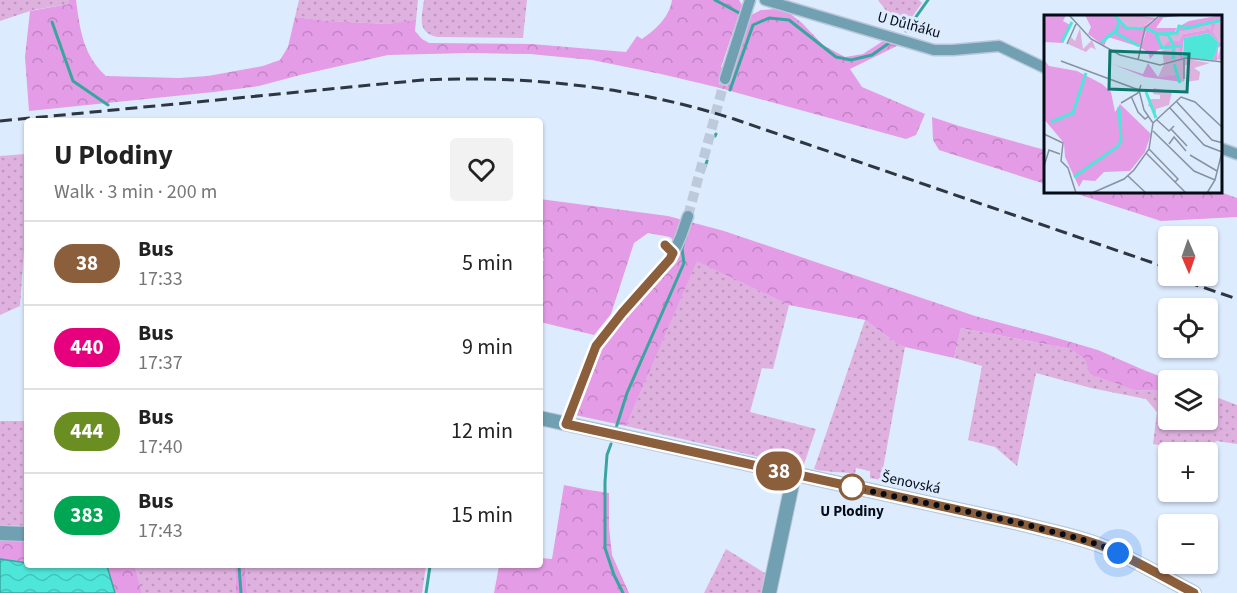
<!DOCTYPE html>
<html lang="en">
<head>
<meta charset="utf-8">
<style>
	:root { --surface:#fff; --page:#f2f2f2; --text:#222; --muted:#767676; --line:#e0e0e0 }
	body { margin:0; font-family:"Source Sans 3",sans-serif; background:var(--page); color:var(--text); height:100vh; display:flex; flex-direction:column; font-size:22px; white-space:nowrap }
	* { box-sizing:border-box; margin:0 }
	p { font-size:20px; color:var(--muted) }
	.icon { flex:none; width:33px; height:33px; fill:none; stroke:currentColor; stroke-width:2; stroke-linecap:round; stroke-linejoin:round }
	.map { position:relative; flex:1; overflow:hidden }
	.sheet { position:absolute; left:24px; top:118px; width:519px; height:450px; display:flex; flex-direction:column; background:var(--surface); border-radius:6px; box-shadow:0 2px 4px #0004 }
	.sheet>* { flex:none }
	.badge { padding:0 12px; border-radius:20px; font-size:21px; line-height:39px }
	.needle { width:39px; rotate:178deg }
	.buttons { position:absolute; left:1158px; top:226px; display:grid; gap:12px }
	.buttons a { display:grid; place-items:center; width:60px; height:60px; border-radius:6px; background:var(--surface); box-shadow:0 2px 4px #0004; font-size:30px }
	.you { position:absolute; width:30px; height:30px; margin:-15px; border:4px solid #fff; border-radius:50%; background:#1a73e8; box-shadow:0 0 0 9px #1a73e833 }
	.map>.badge { position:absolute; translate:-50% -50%; box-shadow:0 0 0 3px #fff }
	.round { display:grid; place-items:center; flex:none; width:63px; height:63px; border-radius:6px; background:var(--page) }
	.overview { display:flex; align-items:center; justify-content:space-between; height:102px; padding:0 30px }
	h1 { font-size:28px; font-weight:700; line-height:45px }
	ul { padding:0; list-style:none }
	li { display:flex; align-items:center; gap:18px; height:84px; padding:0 30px; border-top:2px solid var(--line) }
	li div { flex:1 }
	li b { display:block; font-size:22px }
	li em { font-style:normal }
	li .badge { min-width:66px; font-weight:700; text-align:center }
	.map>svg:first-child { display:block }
	.grass { fill:url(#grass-dots) }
	.forest { fill:url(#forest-crowns) }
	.water { fill:url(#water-waves); stroke:#39a59f; stroke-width:1.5 }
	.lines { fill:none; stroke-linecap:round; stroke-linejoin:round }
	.stream { stroke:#39a59f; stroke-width:3 }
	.minor-tunnel { stroke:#bdcadb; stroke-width:10; stroke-dasharray:10 5; stroke-linecap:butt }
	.minor-casing { stroke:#bac7d9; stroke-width:13 }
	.tertiary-casing { stroke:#bac7d9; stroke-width:16 }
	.minor { stroke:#70a0b1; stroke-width:10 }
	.tertiary { stroke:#70a0b1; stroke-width:14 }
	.rail { stroke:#2d3641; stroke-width:3; stroke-dasharray:12 6; stroke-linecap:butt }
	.line-casing { stroke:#fff; stroke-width:14 }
	.line { stroke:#8b5e3c; stroke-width:9 }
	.walk { stroke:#050c16; stroke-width:6; stroke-dasharray:0 10.8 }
	.stop-dot { fill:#fff; stroke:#8b5e3c; stroke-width:3 }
	.labels { text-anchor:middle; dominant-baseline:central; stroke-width:6; stroke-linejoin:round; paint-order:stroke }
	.street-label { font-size:15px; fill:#050c16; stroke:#ddebfe }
	.stop-label { font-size:15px; font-weight:bold; fill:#050c16; stroke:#ddebfe }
	.inset-river { fill:none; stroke:#4fe6da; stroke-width:3 }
	.inset-road { fill:none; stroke:#8792a1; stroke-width:1.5 }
	.view { fill:#0f766e; fill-opacity:0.15; stroke:#0f766e; stroke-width:3 }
	.inset-edge { fill:none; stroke:#050c16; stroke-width:3 }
</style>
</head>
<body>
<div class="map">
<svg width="1237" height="593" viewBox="0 0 1237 593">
	<defs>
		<pattern id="grass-dots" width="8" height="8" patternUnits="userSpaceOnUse" patternTransform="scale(1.5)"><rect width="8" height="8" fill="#dfb1df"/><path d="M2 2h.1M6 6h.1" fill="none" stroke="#be97bf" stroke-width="1.8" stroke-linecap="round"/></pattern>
		<pattern id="forest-crowns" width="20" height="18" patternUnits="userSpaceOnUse" patternTransform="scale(1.5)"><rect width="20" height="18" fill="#e39ce5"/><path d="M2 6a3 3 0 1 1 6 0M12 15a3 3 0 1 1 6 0" fill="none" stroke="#c185c4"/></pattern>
		<pattern id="water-waves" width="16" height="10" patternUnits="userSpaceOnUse" patternTransform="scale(1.5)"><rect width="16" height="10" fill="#4fe6da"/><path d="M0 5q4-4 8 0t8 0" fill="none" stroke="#43c4ba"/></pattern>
	</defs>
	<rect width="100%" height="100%" fill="#ddebfe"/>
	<path class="grass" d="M0 0H69V4L33 10 0 21Z
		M299 0H418L416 21 387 24 328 21 295 17Z
		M424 0H527L523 38 437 37C416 32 422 17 424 0Z
		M878 0H919L922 3 904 28 900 29Z
		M25 154 26 221 20 306 0 315V156Z
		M697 260 789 305 773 369 762 368 750 412 816 429 803 467 626 426Z
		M865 320 899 345 905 347 881 480 870 478V471L856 468 855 474C841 471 828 473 814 469Z
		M961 328 1071 349 1135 390 1168 391V420H1208V394L1237 405V444L1216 441 1207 453H1203L1153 444 1157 412 1146 399 1091 388 1036 373 1017 466 995 447 968 440 982 366 954 358Z
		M0 421H27V526L0 525Z
		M726 549 765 573 761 593H704Z
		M135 566H235L236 593H142Z
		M245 566H426L422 593H247Z"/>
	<path class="forest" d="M69 0H76C80 30 83 55 106 76L179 78 208 76 263 66 280 60 288 47 295 17 329 21 387 24 416 20 415 31 422 39 429 43 532 44 626 52 637 36 642 39C656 29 669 18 672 0H739L742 5 721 67 732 71 747 17 761 10 776 9 788 12 802 23 823 45 845 57 863 54 883 41 899 45 850 69 862 87 925 114 916 135 906 139 716 87 661 74 592 60 530 54 468 53 388 55 300 75 259 86 214 92 29 111 25 57 30 11 69 4Z
		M932 117 959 126 1045 150V184L939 150 933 140Z
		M1071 192H1220L1237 198V217L1161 221Z
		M540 199 668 216 724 231 975 316 1050 336 1098 350 1146 371 1173 381H1168V391L1135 390 1090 374 1085 359 1071 349 961 328 954 358 905 347 899 345 865 320 789 305 697 261 626 426 575 415 600 348 675 262 682 249 670 237 648 233 634 243 611 314 594 335 540 322V269L544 259 540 257Z
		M564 485 589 490 609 493V527L612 555 629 593H494L499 566H540V558L552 559Z
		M0 540 27 541V563L0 559Z
		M107 566H135L142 593H115Z
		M235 566H245L247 593H236Z"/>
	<path class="water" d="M0 559 27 563V566L57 567 60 566H107L115 593H0Z"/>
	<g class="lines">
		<path class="stream" d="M715 0 743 15
			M52 22 73 81 108 105
			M906 31 928 0
			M730 90 753 25 769 18 789 20 836 57 851 60 872 55 892 41
			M715 136 716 134
			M703 172 707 161
			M616 428 627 393 684 263 682 249 684 241
			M611 444 607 455 605 482V548L614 575 623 593
			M239 566 241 593
			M426 593 430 566"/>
		<path class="minor-tunnel" d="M688 216 725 79"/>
		<defs>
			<path id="minor" d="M765 0 934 50H953L999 46 1045 68
				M725 79 750 0
				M1220 148 1237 154
				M566 424 596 346 622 313 671 259 681 236 688 216"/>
			<path id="tertiary" d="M540 418 1018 523C1048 531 1079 536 1107 548 1137 561 1165 578 1194 593
				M0 533 27 534
				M769 593 794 475"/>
		</defs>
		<use href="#minor" class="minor-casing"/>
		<use href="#tertiary" class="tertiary-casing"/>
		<use href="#minor" class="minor"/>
		<use href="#tertiary" class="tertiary"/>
		<path class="rail" d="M0 121 423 80C527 75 634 87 734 119L1168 268
			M1170 276 1237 299"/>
	</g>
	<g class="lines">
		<defs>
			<path id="line" d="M665 245 673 253 670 259 622 313 596 346 566 424 1018 523C1048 531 1079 536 1107 548 1137 561 1165 578 1194 593"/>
		</defs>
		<use href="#line" class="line-casing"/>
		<use href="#line" class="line"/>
		<path class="walk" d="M852 487C913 501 975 512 1035 527 1063 535 1092 540 1118 553"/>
	</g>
	<circle class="stop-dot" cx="852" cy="487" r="12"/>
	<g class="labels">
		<g class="street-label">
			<text transform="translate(909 25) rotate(15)">U Důlňáku</text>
			<text transform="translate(911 483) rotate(12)">Šenovská</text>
		</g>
		<g class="stop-label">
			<text x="852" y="511">U Plodiny</text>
		</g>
	</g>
	<g transform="translate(1044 15)">
		<rect width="178" height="178" fill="#ddebfe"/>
		<path d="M73 0H88L109 4 101 11 84 13ZM178 5 179 39 178 45 173 44 178 29 163 12 168 6ZM163 7 162 15 139 19 135 26 119 33 114 20 152 14ZM36 13 39 34 48 25 52 35 47 32 42 37 24 29 27 22 31 26ZM130 31 135 32 137 43 166 48 150 53 156 57 155 65 142 67 145 50H141L140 67 128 61 114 62 120 49 118 35ZM110 73 128 77 125 90 112 94V103L109 93 104 91 106 84H116V80L109 79Z" fill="#dfb1df"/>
		<path d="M0 0H22L19 6 26 10 19 28 0 27ZM73 0 84 13 101 11 110 5 88 0 113 3 106 10 114 3H119L112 13H133L130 18 136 12 142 14 145 13 136 11 145 6 178 0V5L168 6 163 12 167 16 168 9H171L168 17 178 30 174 33 173 45H177L178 39V45L136 44 135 32 132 31 131 47 128 32 114 35 106 44 104 37 97 33 104 10 96 32 64 22 60 31 44 19 47 12 41 0ZM163 8 162 15 139 19 135 26H125L118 33 115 20 152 14ZM165 18 175 28 169 45 138 41 140 23ZM0 45 5 51 33 56 58 69 67 77 71 97 76 89 107 119 101 137 86 156 60 157 51 166 39 165 35 172 21 142 20 128 0 104ZM104 48 114 62 133 60 138 67 101 62 68 49 99 59Z" fill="#e39ce5" fill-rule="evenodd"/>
		<path d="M165 18 175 28 169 45 139 42 140 23Z" fill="#4fe6da"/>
		<path class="inset-river" d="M70 0 82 13 104 14 114 19 133 18 135 11 143 13 179 5M75 6 72 18 95 31M112 19 118 33 137 31M117 19 124 20 129 29V44M18 27 28 7M57 28 73 14M130 49 136 68M102 77 112 103M7 107 29 98 42 58M30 162 73 132 77 126 75 92"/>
		<path class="inset-road" d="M25 0 47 24 76 40 116 50 142 43 179 47M115 2 139 0M23 29 32 9M94 45 101 13 115 1M17 46 95 75M140 64V43M95 75 100 95 109 108M87 81 94 97 101 104 105 101M132 86 168 125 179 128M77 88 94 78 97 70M126 93 160 130 178 137M113 105 125 116 130 111M109 108 137 82 151 87 179 113M127 114 143 131M109 116 150 156 171 165M0 119 19 128 17 146 24 153 32 178M125 129 130 122 142 136M105 134 134 164 131 167M102 138 142 178M146 140 173 156M0 151 5 135 16 139M84 161 102 178M48 178 80 164 90 155 105 134 109 108M163 178 171 165 179 133"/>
		<path class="view" d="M66 36 145 39 143 77 65 74Z"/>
		<rect width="178" height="178" class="inset-edge"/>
	</g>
</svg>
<div class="buttons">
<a><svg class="needle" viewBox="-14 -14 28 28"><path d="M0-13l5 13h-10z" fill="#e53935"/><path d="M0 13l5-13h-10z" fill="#767676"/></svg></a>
<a><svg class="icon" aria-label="locate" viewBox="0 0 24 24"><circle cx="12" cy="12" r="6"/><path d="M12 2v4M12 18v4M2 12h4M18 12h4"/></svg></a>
<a><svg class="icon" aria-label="layers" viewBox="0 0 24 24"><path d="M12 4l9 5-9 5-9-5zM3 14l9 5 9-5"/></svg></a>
<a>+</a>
<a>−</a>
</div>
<div class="you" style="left:1118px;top:553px"></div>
<b class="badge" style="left:779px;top:471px;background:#8b5e3c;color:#fff">38</b>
<section class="sheet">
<div class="overview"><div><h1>U Plodiny</h1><p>Walk · 3 min · 200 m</p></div><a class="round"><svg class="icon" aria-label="heart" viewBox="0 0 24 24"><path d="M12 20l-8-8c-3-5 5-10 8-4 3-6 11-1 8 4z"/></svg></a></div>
<ul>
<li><span class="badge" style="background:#8b5e3c;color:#fff">38</span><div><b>Bus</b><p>17:33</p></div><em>5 min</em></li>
<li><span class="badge" style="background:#e6007e;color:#fff">440</span><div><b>Bus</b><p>17:37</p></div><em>9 min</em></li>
<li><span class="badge" style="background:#6b8e23;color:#fff">444</span><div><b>Bus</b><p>17:40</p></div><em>12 min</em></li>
<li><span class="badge" style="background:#00a651;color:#fff">383</span><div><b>Bus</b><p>17:43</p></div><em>15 min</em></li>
</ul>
</section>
</div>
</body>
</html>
